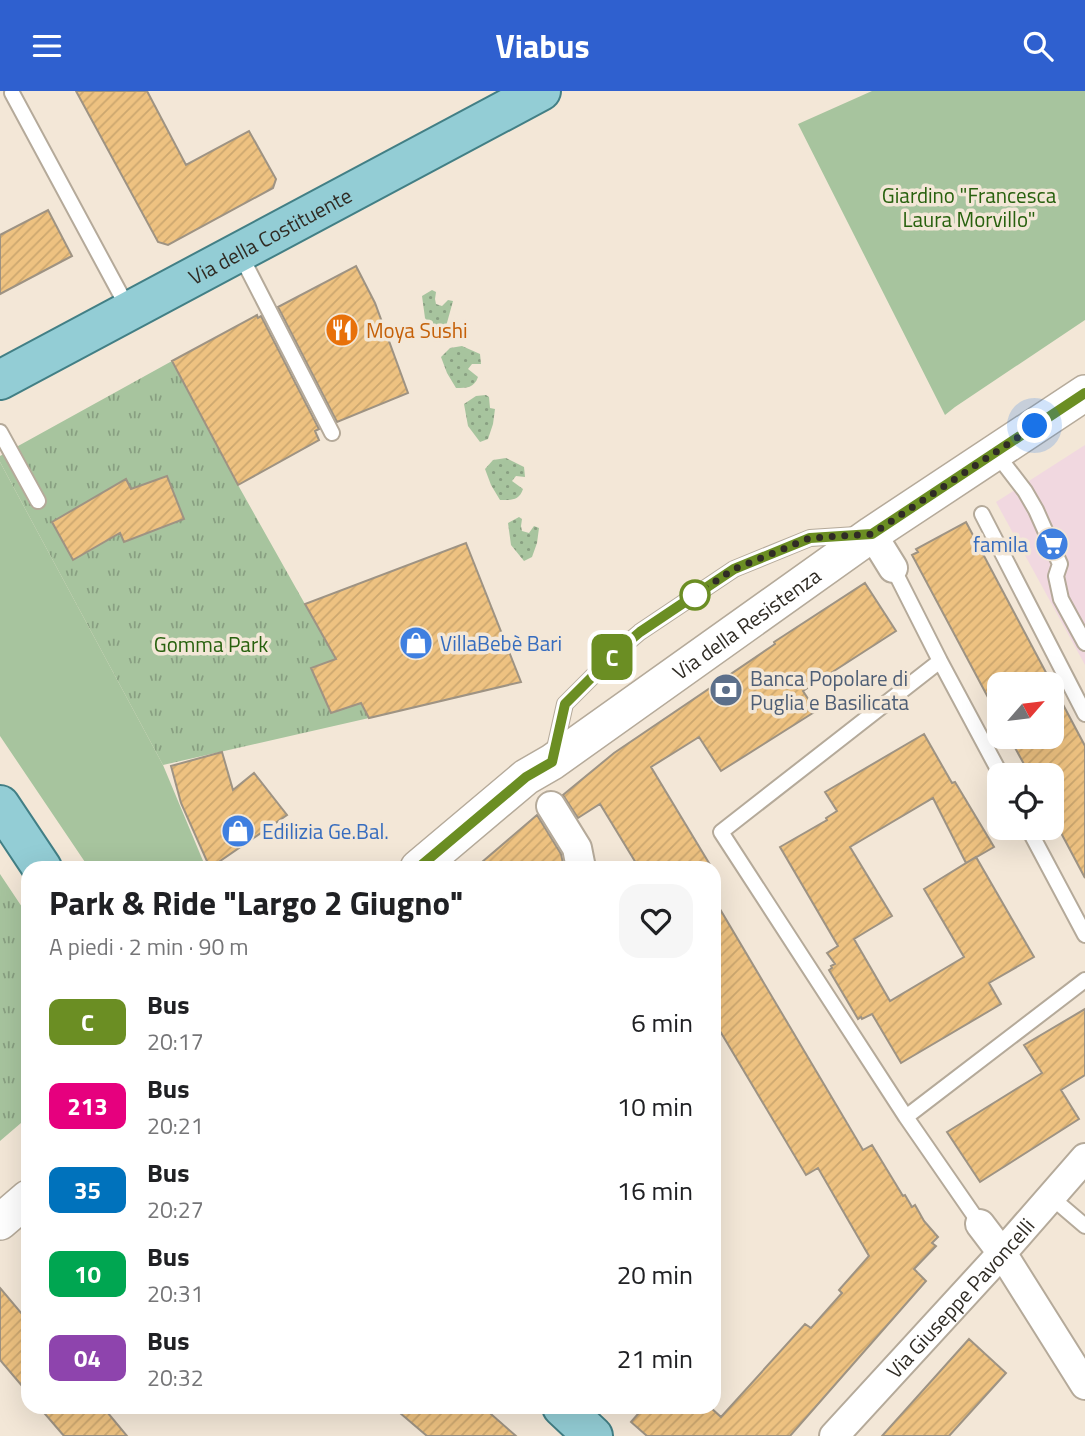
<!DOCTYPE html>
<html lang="it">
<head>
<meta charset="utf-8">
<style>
	:root { --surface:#fff; --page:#f6f6f6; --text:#202124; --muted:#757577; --accent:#2f60cf }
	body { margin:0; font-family:"Titillium Web",sans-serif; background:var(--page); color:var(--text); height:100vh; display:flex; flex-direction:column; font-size:26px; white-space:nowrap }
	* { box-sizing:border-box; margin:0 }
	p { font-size:23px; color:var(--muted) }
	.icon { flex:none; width:38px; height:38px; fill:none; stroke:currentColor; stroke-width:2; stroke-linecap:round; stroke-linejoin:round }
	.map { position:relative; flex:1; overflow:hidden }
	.details { position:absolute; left:21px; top:770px; width:700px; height:553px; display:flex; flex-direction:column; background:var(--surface); border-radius:21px; box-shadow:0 7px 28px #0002 }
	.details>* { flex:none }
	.badge { padding:0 14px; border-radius:10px; font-size:24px; line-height:46px }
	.needle { width:46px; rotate:62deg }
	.tools { position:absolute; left:987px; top:581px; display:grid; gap:14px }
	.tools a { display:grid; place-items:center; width:77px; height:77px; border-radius:14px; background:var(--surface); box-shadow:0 7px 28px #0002; font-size:35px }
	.you { position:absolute; width:35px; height:35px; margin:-18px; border:5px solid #fff; border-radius:50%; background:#1a73e8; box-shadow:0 0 0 10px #1a73e833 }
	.map>.badge { position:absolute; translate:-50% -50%; box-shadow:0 0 0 4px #fff }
	.round { display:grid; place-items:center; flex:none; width:74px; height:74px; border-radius:21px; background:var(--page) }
	.overview { display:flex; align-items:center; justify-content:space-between; height:119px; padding:0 28px }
	h1 { font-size:33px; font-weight:700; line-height:52px }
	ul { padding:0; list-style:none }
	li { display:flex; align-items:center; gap:21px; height:84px; padding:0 28px }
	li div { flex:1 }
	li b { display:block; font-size:26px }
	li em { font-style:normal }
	li .badge { min-width:77px; font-weight:700; text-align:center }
	header { display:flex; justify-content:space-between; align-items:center; height:91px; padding:0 28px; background:var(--accent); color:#fff; font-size:32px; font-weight:700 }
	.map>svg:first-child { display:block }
	.commercial { fill:#f1d8e0 }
	.grass { fill:url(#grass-dots) }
	.park { fill:url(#park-tufts) }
	.garden { fill:#a7c49e }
	.building { fill:url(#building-hatch); stroke:#9e9383; stroke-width:2 }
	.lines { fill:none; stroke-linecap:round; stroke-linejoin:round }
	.service-casing { stroke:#b5aa9a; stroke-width:18 }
	.minor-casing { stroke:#b5aa9a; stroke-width:32 }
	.tertiary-casing { stroke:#b5aa9a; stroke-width:38 }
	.primary-casing { stroke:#427f85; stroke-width:42 }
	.service { stroke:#fff; stroke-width:14 }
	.minor { stroke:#fff; stroke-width:28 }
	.tertiary { stroke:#fff; stroke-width:35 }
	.primary { stroke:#93cdd5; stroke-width:38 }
	.line-casing { stroke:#fff; stroke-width:16 }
	.line { stroke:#6b8e23; stroke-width:10 }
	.walk { stroke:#302c25; stroke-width:7; stroke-dasharray:0 12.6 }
	.stop-dot { fill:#fff; stroke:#6b8e23; stroke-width:3.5 }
	.labels { text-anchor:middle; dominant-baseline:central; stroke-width:7; stroke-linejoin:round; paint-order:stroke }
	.park-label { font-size:21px; fill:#28610e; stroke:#f3e7d7 }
	.street-label { font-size:21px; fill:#302c25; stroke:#f3e7d7 }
	.food-label { font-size:21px; fill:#c56008; stroke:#f3e7d7; text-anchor:start }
	.shop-label { font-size:21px; fill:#366cbe; stroke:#f3e7d7; text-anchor:start }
	.service-label { font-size:21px; fill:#4e5e75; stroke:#f3e7d7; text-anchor:start }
</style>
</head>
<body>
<header><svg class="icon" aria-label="menu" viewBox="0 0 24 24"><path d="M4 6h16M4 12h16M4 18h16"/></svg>Viabus<svg class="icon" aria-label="search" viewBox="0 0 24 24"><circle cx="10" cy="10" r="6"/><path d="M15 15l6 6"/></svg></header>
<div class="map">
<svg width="1085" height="1345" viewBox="0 0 1085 1345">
	<defs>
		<pattern id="grass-dots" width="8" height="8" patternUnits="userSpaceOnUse" patternTransform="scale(1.75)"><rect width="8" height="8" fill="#a7c49e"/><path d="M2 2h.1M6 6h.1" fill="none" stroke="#889f81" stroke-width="1.8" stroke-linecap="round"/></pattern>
		<pattern id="park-tufts" width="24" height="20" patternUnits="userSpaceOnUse" patternTransform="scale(1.75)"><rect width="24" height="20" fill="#a7c49e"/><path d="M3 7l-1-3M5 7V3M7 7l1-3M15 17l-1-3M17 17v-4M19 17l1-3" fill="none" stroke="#889f81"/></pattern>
		<pattern id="building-hatch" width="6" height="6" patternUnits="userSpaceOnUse" patternTransform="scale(1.75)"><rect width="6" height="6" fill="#eec281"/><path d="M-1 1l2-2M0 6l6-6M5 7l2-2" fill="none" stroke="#cca76f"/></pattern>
	</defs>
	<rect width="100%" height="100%" fill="#f3e7d7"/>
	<path class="commercial" d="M1085 354V574L996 411Z"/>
	<path class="grass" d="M432 199 436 201 435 208 436 213 442 215 448 209 453 210 445 239 437 243 425 227 422 205Z
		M462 255 480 263 481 273H472L468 278 478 286C474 297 467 297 456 297L447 282 441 266 450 257Z
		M486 304 489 306 490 317 495 318 493 333 488 348 480 351 468 335 464 313 476 305Z
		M506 367 524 376 525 386 516 385 512 390 523 398C519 410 511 409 500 409L491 394 485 378 493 369Z
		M519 426 522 428 521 435 522 440 529 442 534 435 539 437 537 452 532 466 524 470 511 454 508 432Z"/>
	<path class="park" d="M172 270 238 394 369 627 163 674 0 371V365Z
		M0 783 28 825V1026L0 1050Z"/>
	<path class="garden" d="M872 0H1085V229L955 316 945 324 798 33Z
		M0 371 163 674 206 777H89L0 645Z"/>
	<path class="building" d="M76 0H147L186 74 249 40 276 88 273 97 168 154 158 151Z
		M48 119 72 165 0 203V144Z
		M356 175 375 212 408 302 337 331 278 216Z
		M257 224 258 227 261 225 319 338 315 340 319 349 238 394 172 270Z
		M167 385 184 428 124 451 120 442 73 469 52 431 126 388 131 398Z
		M966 431 1085 655V787L1052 725V684H1030L1009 646H1052V593H999V627L912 464 918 461 916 458Z
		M466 452 521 591 369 627 361 612 331 622 311 577 336 568 305 513Z
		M865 492 896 540 803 600 816 620 721 680 699 646 651 676 712 777H639L600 713 578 727 563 704 614 662 775 553 774 551Z
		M924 643 952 692 955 691 994 756 966 772 933 707 850 756 892 825 854 848 890 910 964 866 924 798 976 766 1034 866 989 892 1001 913 901 972 872 923 862 928 861 926 858 928 829 879 832 877 831 875 835 873 827 862 838 855 780 756 827 729 826 727 837 720 825 701Z
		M222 661 233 699 254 682 287 724 210 777 181 712 171 675Z
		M537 724 561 763 564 777H475Z
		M714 808 863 1059 872 1054 903 1105 905 1104 912 1116 915 1114 924 1130 938 1146 932 1152 936 1155 914 1178 926 1190 790 1345H647L631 1331 644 1316H710L721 1326 805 1233 811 1237 842 1202 839 1199 869 1165 818 1077 806 1084 714 930Z
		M1085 918V984L1061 999 1079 1028 980 1091 947 1041 1042 982 1024 954Z
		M0 1197 28 1230V1302L0 1269Z
		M969 1248 1006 1282 949 1345H882Z
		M39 1316H103L127 1345H64Z
		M393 1316H483L516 1345H427Z"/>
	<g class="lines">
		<defs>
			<path id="service" d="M12 2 129 219
				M240 163 332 342
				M0 341 38 410
				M995 361 1025 400 1036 419 1060 473 1056 485 1061 508 1085 552
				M982 423 1085 623
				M893 477 940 570 1001 684
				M554 662 565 613 620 558 640 541 734 478 810 447 856 444
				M1028 737 1085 844
				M906 1026 721 741 940 570
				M1051 1106 1085 1135
				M980 1133 906 1026 1085 889"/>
			<g id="minor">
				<path d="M872 443 893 477"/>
				<path d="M551 715 577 757 581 777"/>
				<path d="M980 1133 1002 1162 1085 1294"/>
				<path id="s1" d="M834 1345 1002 1162 1085 1067"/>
			</g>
			<g id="tertiary">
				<path id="s2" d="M418 777 526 686 552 671 872 443 1085 302"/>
				<path d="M0 1131 28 1107"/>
			</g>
			<g id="primary">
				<path id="s3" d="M0 289 541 0"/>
				<path d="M0 714 42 777"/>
				<path d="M562 1316 593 1345"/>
			</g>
		</defs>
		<use href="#service" class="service-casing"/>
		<use href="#minor" class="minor-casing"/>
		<use href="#tertiary" class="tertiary-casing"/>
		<use href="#primary" class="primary-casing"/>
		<use href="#service" class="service"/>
		<use href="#minor" class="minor"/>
		<use href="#tertiary" class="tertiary"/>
		<use href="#primary" class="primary"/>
	</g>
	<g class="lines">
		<defs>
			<path id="line" d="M418 777 526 686 552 671 565 613 620 558 640 541 734 478 810 447 872 443 1085 302"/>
		</defs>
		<use href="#line" class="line-casing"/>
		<use href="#line" class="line"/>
		<path class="walk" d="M695 504 734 478 810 447 872 443 1035 335"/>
	</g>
	<defs>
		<symbol id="restaurant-disc" viewBox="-11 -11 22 22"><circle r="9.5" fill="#e8710a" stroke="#f3e7d7"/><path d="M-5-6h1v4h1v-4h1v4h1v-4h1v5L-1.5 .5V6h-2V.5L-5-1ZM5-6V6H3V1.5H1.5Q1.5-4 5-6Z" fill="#fff"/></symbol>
		<symbol id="supermarket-disc" viewBox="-11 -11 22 22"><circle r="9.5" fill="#3f7fe0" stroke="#f3e7d7"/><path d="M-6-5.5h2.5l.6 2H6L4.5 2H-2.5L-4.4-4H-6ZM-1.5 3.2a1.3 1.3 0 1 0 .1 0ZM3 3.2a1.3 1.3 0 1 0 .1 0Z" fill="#fff"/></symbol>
		<symbol id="shop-disc" viewBox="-11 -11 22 22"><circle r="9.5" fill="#3f7fe0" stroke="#f3e7d7"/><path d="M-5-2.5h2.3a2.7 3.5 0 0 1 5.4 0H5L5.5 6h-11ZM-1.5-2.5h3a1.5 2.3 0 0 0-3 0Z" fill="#fff"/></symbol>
		<symbol id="bank-disc" viewBox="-11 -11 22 22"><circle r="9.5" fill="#5c6f8a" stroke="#f3e7d7"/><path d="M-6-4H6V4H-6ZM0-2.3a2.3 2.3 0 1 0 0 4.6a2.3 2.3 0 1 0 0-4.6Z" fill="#fff"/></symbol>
	</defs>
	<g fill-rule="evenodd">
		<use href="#restaurant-disc" x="323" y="220" width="38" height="38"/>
		<use href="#supermarket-disc" x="1033" y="434" width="38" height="38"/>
		<use href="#shop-disc" x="397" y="533" width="38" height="38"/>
		<use href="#bank-disc" x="707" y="580" width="38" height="38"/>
		<use href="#shop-disc" x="219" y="721" width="38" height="38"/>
	</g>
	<circle class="stop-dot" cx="695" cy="504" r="14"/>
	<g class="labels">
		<g class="park-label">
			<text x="969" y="104">Giardino "Francesca<tspan x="969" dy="24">Laura Morvillo"</tspan></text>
			<text x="211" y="553">Gomma Park</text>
		</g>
		<g class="street-label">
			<text stroke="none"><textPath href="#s3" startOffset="306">Via della Costituente</textPath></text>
			<text stroke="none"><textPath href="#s2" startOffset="410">Via della Resistenza</textPath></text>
			<text stroke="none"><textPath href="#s1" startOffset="187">Via Giuseppe Pavoncelli</textPath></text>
		</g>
		<g class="food-label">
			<text x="366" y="239">Moya Sushi</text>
		</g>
		<g class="shop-label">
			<text x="1028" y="453" text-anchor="end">famila</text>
			<text x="440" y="552">VillaBebè Bari</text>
			<text x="262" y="740">Edilizia Ge.Bal.</text>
		</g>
		<g class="service-label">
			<text x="750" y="587">Banca Popolare di<tspan x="750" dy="24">Puglia e Basilicata</tspan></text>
		</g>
	</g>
</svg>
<div class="tools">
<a><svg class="needle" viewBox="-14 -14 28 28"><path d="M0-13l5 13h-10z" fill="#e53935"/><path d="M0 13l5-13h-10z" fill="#757577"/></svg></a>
<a><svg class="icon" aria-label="locate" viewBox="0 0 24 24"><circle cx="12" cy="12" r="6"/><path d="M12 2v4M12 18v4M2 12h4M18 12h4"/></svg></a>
</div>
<div class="you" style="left:1035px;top:335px"></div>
<b class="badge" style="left:612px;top:566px;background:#6b8e23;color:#fff">C</b>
<section class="details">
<div class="overview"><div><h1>Park &amp; Ride &quot;Largo 2 Giugno&quot;</h1><p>A piedi · 2 min · 90 m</p></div><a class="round"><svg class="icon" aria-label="heart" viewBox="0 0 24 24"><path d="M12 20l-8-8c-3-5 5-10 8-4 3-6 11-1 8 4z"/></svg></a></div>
<ul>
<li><span class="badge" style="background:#6b8e23;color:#fff">C</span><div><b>Bus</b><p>20:17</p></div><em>6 min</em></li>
<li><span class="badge" style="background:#e6007e;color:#fff">213</span><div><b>Bus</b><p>20:21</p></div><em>10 min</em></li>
<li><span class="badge" style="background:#0072bc;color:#fff">35</span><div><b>Bus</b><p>20:27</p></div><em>16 min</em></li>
<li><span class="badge" style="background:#00a651;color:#fff">10</span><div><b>Bus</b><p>20:31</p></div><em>20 min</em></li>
<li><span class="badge" style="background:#8e44ad;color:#fff">04</span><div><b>Bus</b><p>20:32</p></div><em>21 min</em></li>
</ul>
</section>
</div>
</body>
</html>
